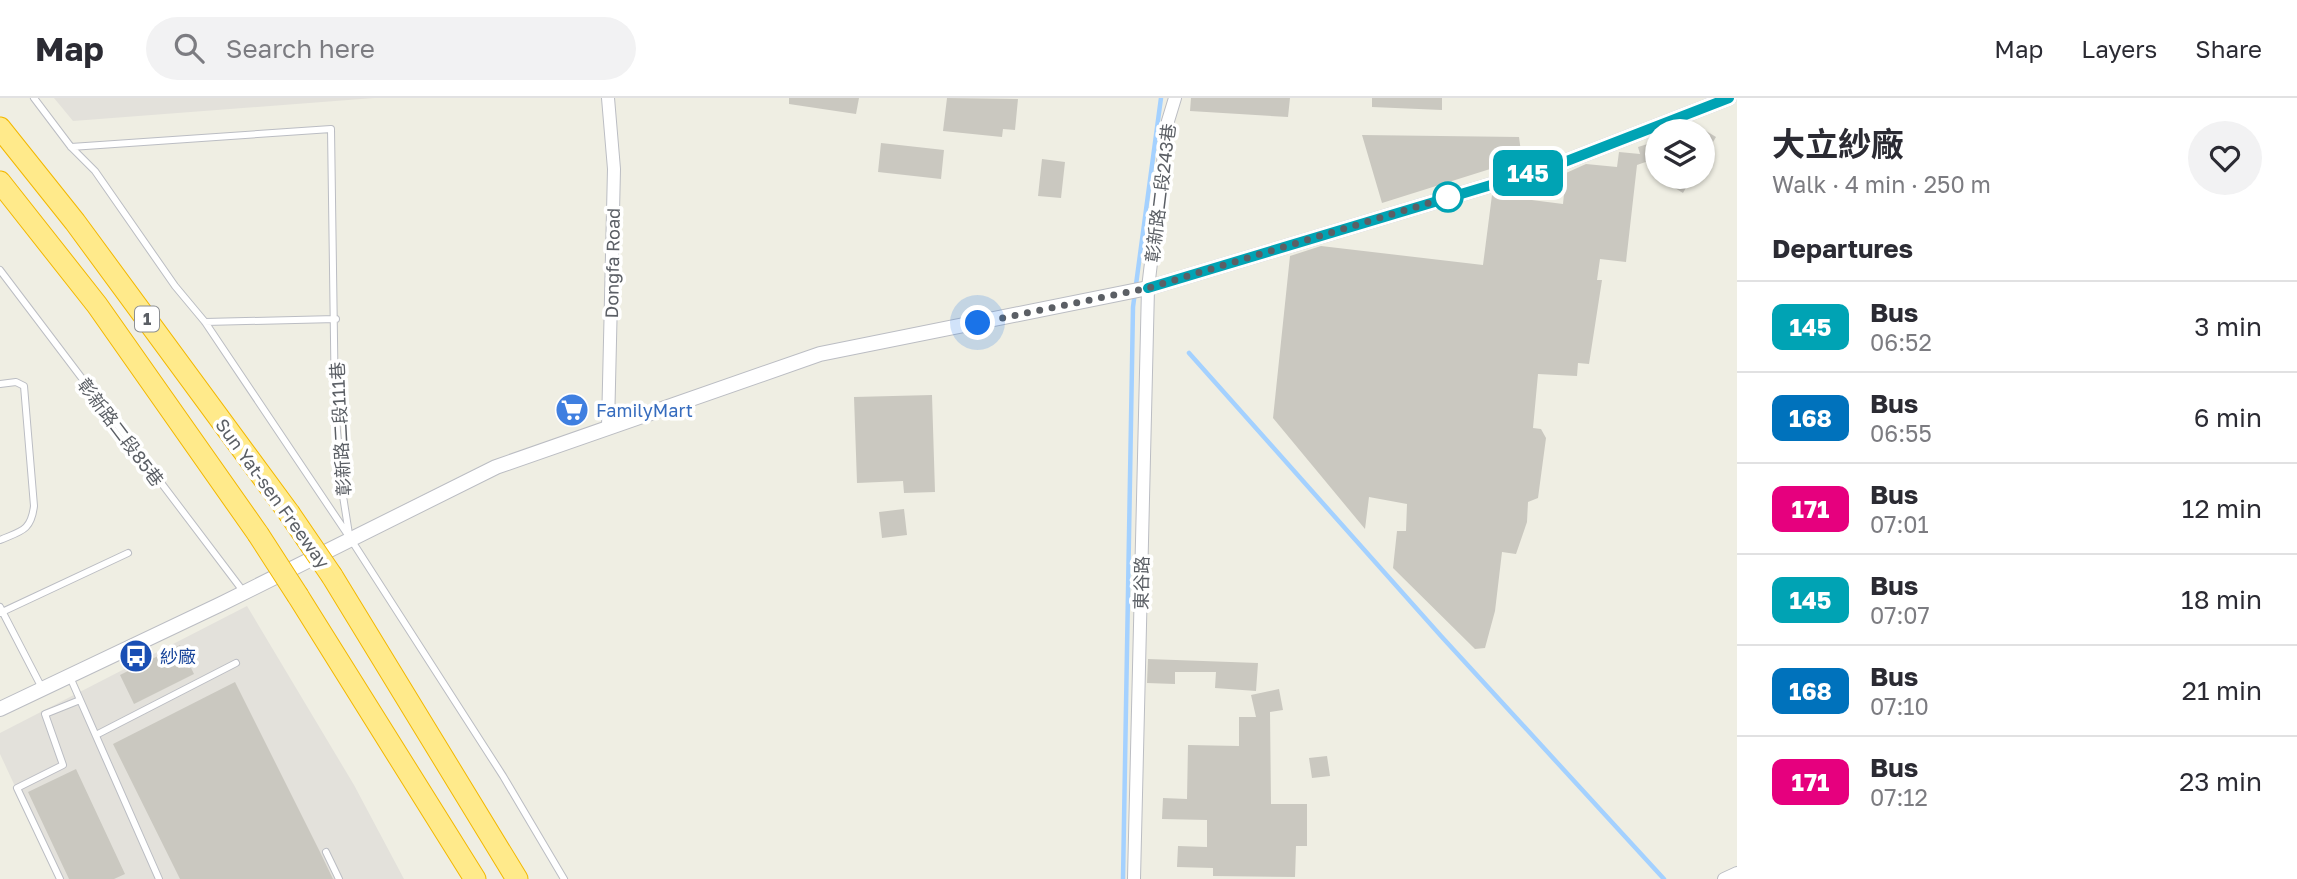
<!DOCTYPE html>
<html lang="en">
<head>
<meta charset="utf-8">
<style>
	:root { --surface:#fff; --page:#f2f2f3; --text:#2b2b33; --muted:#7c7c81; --line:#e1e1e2 }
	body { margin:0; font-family:"Golos Text","Noto Sans TC",sans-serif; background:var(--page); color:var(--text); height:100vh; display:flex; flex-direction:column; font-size:26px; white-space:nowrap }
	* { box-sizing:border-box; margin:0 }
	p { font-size:23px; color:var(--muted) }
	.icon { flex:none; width:38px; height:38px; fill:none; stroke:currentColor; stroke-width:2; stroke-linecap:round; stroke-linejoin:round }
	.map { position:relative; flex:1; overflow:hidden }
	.drawer { display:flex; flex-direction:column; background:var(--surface); width:560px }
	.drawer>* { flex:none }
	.badge { padding:0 14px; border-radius:10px; font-size:24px; line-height:46px }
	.fabs { position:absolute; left:1645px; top:21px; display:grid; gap:14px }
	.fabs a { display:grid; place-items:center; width:70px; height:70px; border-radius:50%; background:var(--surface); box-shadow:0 2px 5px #0004; font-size:35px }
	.you { position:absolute; width:35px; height:35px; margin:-18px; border:5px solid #fff; border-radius:50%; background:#1a73e8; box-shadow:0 0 0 10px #1a73e833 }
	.map>.badge { position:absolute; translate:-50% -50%; box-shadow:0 0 0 4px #fff }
	h2 { padding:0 35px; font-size:26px; line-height:63px }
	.round { display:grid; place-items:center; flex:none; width:74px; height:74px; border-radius:37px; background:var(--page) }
	.headline { display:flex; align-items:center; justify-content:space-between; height:119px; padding:0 35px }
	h1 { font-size:33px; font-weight:700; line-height:52px }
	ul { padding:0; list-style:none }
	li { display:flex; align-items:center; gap:21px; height:91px; padding:0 35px; border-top:2px solid var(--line) }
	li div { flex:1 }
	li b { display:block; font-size:26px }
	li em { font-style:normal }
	li .badge { min-width:77px; font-weight:700; text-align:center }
	header { display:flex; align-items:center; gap:42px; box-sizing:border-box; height:98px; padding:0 35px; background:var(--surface); border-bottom:2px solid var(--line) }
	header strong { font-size:33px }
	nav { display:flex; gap:38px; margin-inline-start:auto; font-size:24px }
	.search { width:490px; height:63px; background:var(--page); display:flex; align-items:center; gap:18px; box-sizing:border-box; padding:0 24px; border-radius:38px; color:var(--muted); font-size:26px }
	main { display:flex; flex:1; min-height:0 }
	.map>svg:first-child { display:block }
	.industrial { fill:#e3e1db }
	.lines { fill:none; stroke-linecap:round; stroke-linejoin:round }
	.stream { stroke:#a4d1ff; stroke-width:4.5 }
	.building { fill:#cac8c0 }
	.service-casing { stroke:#bbbdc3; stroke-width:8 }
	.minor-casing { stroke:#bbbdc3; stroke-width:14 }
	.tertiary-casing { stroke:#bbbdc3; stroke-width:16 }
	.motorway-casing { stroke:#f3b800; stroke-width:23 }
	.service { stroke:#fff; stroke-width:6 }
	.minor { stroke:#fff; stroke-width:12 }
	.tertiary { stroke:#fff; stroke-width:14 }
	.motorway { stroke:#ffea8b; stroke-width:21 }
	.motorway-bridge-casing { stroke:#f3b800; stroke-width:23; stroke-linecap:butt }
	.motorway-bridge { stroke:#ffea8b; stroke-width:21 }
	.line-casing { stroke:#fff; stroke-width:16 }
	.line { stroke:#00a3b4; stroke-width:10 }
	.walk { stroke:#5b5f65; stroke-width:7; stroke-dasharray:0 12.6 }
	.stop-dot { fill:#fff; stroke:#00a3b4; stroke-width:3.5 }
	.labels { text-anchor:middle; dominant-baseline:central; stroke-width:7; stroke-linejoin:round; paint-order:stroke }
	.shield { fill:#fff; stroke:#8c8f93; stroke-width:2 }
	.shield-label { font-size:16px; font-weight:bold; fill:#5b5f65 }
	.street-label { font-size:18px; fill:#5b5f65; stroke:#fff }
	.shop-label { font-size:18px; fill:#366cbe; stroke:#fff; text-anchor:start }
	.transit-label { font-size:18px; fill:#164399; stroke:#fff; text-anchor:start }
</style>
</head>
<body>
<header>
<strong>Map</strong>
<div class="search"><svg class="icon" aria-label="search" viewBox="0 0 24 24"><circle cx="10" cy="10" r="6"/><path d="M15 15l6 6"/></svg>Search here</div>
<nav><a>Map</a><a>Layers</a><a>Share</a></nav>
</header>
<main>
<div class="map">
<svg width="1737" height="781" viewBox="0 0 1737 781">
	<rect width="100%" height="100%" fill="#efeee3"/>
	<path class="industrial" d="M54 0H374L73 23Z
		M247 508 354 687 404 781H58L0 656V635Z"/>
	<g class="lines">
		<path class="stream" d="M1189 255 1441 538 1664 781
			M1123 781 1133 209 1161 0"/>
	</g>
	<path class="building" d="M789 0H859L856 16 789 6Z
		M947 0 1018 1 1015 32 1003 31 1002 39 943 33Z
		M1191 0H1290L1288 19 1190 13Z
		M1372 0H1442V12L1372 9Z
		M1703 31 1716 39 1703 61Z
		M1362 37 1519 39 1522 61 1382 105Z
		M1657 43V60L1637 67 1626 164 1600 161 1597 182H1602L1589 266 1578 265 1577 278 1538 276 1533 330 1541 331 1546 340 1538 400 1528 404 1527 424 1516 456 1502 454 1495 513 1485 550 1475 551 1393 470 1397 433H1406L1407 406 1369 399 1365 431 1273 320 1290 158 1321 148 1483 167 1492 97 1563 106 1566 75 1586 66 1617 69 1619 54 1640 56 1638 49Z
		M881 45 944 52 941 81 878 74Z
		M1042 61 1065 64 1061 100 1038 98Z
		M1657 79H1692L1683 95Z
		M932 297 935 394 904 395 903 383 857 385 854 299Z
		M904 411 907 437 882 440 879 414Z
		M180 547 194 576 134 606 120 577Z
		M1148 561 1258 565 1256 593 1215 590 1216 574H1175V586L1147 585Z
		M235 584 320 754 333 781H180L113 646Z
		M1279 591 1283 612 1270 614 1271 706H1307V748H1296L1295 779 1213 778V770L1177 769 1178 748 1207 749V722L1162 721 1163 700 1187 701 1188 647 1239 648V619H1256L1251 597Z
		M1327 658 1330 678 1312 680 1309 660Z
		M76 671 125 776 114 781H69L28 694Z"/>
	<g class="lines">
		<defs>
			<path id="service" d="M34 0 71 49 95 73 175 188 205 224 350 440 503 678 564 781
				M71 49 331 31 335 311 343 398 349 436
				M0 172 243 493
				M205 224 336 221
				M0 286 16 284 24 288 34 408C31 433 21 433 0 442
				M0 509 42 590
				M0 515 128 455
				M70 579 159 781
				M96 637 236 565
				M326 754 339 781
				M60 781 17 690 63 667 45 616 80 602"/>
			<path id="minor" d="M608 0 614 71 608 329
				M1134 781 1148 190 1168 23 1175 0
				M1724 781 1737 775"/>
			<path id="tertiary" d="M0 611 221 506 496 369 820 256 1148 190 1554 68 1729 0"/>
			<path id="motorway" d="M0 30 75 124 289 415
				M0 84 97 207 258 436
				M332 478 517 781
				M298 498 475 781"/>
		</defs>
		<use href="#service" class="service-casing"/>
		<use href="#minor" class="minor-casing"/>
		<use href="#tertiary" class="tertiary-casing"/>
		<use href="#motorway" class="motorway-casing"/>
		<use href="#service" class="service"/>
		<use href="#minor" class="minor"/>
		<use href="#tertiary" class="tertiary"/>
		<use href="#motorway" class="motorway"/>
		<defs>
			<path id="motorway-bridge" d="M289 415 332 478
				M258 436 298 498"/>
		</defs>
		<use href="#motorway-bridge" class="motorway-bridge-casing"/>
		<use href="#motorway-bridge" class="motorway-bridge"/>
	</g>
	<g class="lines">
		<defs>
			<path id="line" d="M1148 190 1554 68 1729 0"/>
		</defs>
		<use href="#line" class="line-casing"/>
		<use href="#line" class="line"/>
		<path class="walk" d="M978 225 1148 190 1452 98 1448 99"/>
	</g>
	<defs>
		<symbol id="supermarket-disc" viewBox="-11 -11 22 22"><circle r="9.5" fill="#3f7fe0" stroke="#fff"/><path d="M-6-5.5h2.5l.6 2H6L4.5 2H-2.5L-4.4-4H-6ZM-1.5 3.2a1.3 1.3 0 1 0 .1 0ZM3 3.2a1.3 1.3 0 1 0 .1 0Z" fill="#fff"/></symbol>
		<symbol id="bus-disc" viewBox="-11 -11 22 22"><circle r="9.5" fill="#1a4fb4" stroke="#fff"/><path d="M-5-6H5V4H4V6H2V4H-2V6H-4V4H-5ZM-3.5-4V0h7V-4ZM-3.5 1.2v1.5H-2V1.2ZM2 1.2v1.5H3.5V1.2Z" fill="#fff"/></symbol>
	</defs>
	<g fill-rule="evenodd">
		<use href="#supermarket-disc" x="553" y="293" width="38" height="38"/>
		<use href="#bus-disc" x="117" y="539" width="38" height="38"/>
	</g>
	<circle class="stop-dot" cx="1448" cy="99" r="14"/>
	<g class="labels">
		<rect class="shield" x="135" y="208.5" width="24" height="25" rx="5"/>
		<g class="shield-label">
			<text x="147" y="221">1</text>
		</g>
		<g class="street-label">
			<text transform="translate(1160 95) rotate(-83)">彰新路二段243巷</text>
			<text transform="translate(612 165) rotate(-89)">Dongfa Road</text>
			<text transform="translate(340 331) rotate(-93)">彰新路二段111巷</text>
			<text transform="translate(121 334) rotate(53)">彰新路二段85巷</text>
			<text transform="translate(273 395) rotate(54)">Sun Yat-sen Freeway</text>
			<text transform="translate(1141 485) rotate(-89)">東谷路</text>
		</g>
		<g class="shop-label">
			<text x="596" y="312">FamilyMart</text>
		</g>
		<g class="transit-label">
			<text x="160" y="558">紗廠</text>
		</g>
	</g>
</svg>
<div class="fabs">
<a><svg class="icon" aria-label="layers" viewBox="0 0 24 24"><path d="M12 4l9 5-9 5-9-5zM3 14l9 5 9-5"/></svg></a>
</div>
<div class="you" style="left:978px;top:225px"></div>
<b class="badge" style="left:1528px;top:75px;background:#00a3b4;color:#fff">145</b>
</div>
<section class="drawer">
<div class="headline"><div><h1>大立紗廠</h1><p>Walk · 4 min · 250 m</p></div><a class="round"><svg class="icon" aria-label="heart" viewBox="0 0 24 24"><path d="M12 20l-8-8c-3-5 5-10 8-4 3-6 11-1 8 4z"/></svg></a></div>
<h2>Departures</h2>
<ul>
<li><span class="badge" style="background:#00a3b4;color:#fff">145</span><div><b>Bus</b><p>06:52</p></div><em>3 min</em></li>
<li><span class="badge" style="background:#0072bc;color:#fff">168</span><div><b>Bus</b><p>06:55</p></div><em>6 min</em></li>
<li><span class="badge" style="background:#e6007e;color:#fff">171</span><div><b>Bus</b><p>07:01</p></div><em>12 min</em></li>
<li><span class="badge" style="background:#00a3b4;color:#fff">145</span><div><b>Bus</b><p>07:07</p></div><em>18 min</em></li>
<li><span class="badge" style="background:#0072bc;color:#fff">168</span><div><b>Bus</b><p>07:10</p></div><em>21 min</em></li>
<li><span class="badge" style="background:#e6007e;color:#fff">171</span><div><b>Bus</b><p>07:12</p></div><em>23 min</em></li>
</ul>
</section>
</main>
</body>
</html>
